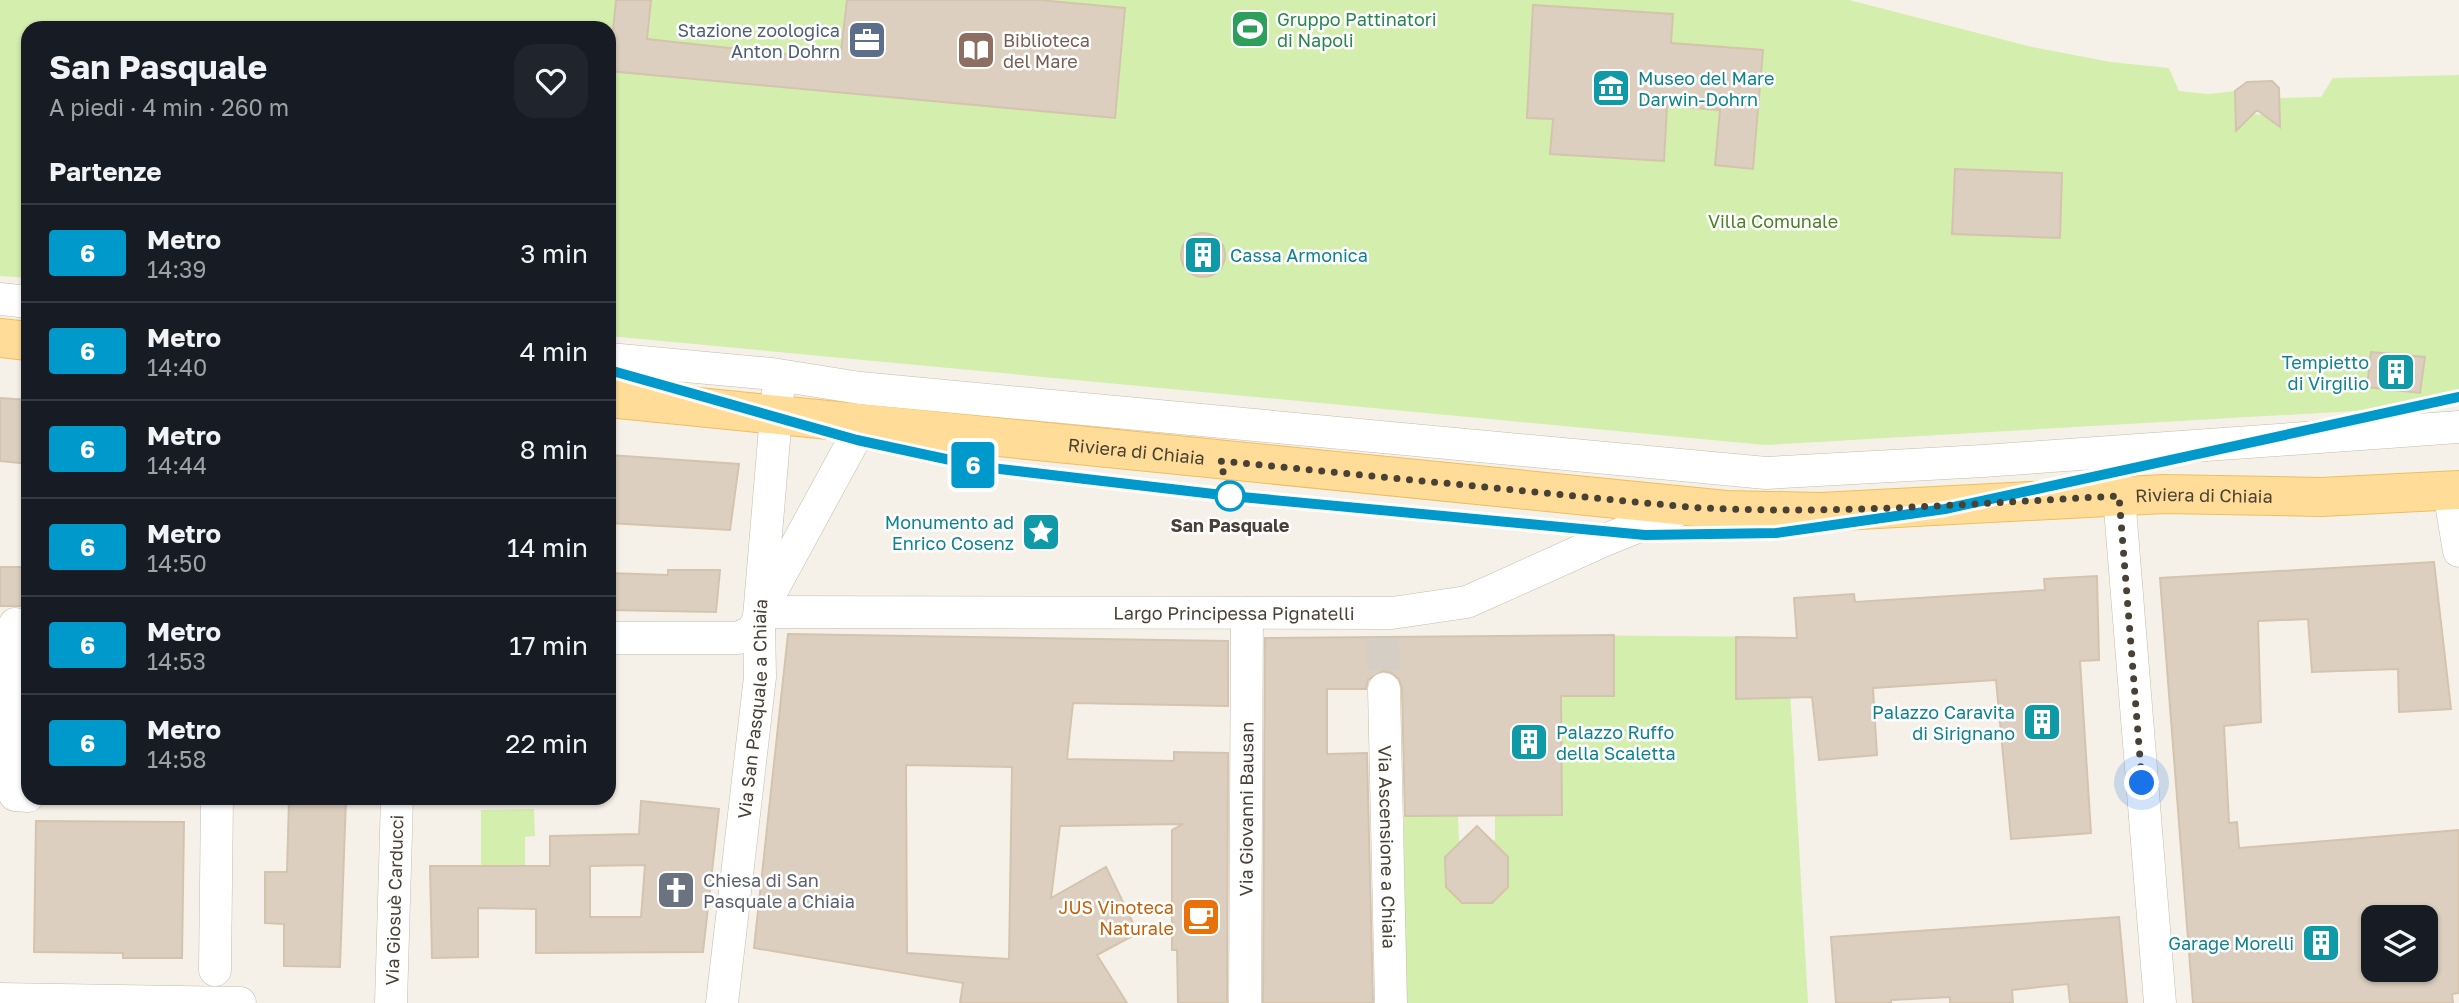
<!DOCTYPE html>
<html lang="it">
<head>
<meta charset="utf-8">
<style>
	:root { --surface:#171b24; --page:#20242c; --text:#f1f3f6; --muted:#9ea1a6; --line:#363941 }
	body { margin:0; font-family:"Golos Text",sans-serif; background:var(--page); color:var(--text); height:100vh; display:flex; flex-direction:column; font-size:26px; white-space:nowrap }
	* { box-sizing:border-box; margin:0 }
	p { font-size:23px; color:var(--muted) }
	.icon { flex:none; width:38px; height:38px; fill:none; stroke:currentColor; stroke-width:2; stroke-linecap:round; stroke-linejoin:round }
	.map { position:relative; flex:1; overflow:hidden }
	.sheet { position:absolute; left:21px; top:21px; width:595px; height:784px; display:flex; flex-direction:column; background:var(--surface); border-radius:21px; box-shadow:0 2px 5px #0004 }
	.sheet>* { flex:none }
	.badge { padding:0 14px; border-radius:5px; font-size:24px; line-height:46px }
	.fabs { position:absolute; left:2361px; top:905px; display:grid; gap:14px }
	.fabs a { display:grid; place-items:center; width:77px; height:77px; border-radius:14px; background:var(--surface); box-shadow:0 2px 5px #0004; font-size:35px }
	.you { position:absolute; width:35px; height:35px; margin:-18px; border:5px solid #fff; border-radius:50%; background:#1a73e8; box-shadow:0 0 0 10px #1a73e833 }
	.map>.badge { position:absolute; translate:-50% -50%; box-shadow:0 0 0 4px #fff }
	h2 { padding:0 28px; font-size:26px; line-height:63px }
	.round { display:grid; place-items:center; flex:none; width:74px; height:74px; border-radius:21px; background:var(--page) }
	.overview { display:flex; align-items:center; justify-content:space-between; height:119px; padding:0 28px }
	h1 { font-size:33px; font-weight:700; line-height:52px }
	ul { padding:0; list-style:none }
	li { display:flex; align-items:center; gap:21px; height:98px; padding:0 28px; border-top:2px solid var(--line) }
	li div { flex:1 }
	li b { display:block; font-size:26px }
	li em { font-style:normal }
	li .badge { min-width:77px; font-weight:700; text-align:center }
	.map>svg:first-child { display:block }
	.green { fill:#d4eead }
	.building { fill:#dccfbf; stroke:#d4c4ae; stroke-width:2; fill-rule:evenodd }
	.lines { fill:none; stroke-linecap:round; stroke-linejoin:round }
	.minor-tunnel { stroke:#d4cec4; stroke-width:32; stroke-dasharray:32 16; stroke-linecap:butt }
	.minor-casing { stroke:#c5bbac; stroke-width:33 }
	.major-casing { stroke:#f1bd5b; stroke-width:40 }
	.minor { stroke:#fff; stroke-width:32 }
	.major { stroke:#ffdd98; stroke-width:38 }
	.line-casing { stroke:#fff; stroke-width:16 }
	.line { stroke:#09c; stroke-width:10 }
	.walk { stroke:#4a4136; stroke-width:7; stroke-dasharray:0 12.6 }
	.stop-dot { fill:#fff; stroke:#09c; stroke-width:3.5 }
	.labels { text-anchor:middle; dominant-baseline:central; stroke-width:5; stroke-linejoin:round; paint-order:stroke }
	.leisure-label { font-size:18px; fill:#27864d; stroke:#fff; text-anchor:start }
	.service-label { font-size:18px; fill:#4e5e75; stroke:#fff; text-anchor:end }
	.education-label { font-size:18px; fill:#785e54; stroke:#fff; text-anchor:start }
	.culture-label { font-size:18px; fill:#0d838f; stroke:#fff; text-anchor:end }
	.park-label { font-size:18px; fill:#4b8322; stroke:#fff }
	.street-label { font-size:18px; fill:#4a4136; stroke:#fff }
	.stop-label { font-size:18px; font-weight:bold; fill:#4a4136; stroke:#fff }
	.worship-label { font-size:18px; fill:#5b616d; stroke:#fff; text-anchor:start }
	.food-label { font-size:18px; fill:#c56008; stroke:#fff; text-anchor:end }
</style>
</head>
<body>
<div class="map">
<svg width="2459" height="1003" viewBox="0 0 2459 1003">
	<rect width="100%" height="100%" fill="#f6f1e8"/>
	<path class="green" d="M0 0H1849L2032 47 2111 62 2169 68 2179 91 2208 94 2235 91 2252 114 2263 115 2271 120 2280 110 2279 98 2321 97 2333 78 2459 75V405L1765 445 609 336V28H28V278L0 276Z
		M1561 635 1787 637 1808 1003H1405L1404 816H1458L1459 841H1462L1445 857 1446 887 1462 903H1492L1508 886V857L1492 841 1495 840V816L1562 815Z
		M534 809 535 836 525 837V866H481V810Z"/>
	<path class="building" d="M616 0H651L647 39 840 60 847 0H1039L1125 8 1115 118 609 71Z
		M1533 5 1673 14 1671 43 1763 50 1753 169 1715 165 1720 110 1667 106 1664 161 1550 154 1553 119 1527 118Z
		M2272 81 2279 88 2280 127 2257 110 2236 131 2235 91 2247 82Z
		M1955 169 2062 173 2060 238 1952 234Z
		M1181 255a22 22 0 1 1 44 0a22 22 0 1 1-44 0Z
		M2371 352 2425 357 2420 393 2367 387Z
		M0 398 28 400V464L0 461Z
		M609 455 739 464 730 530 609 523Z
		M2434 562 2451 709 2399 712 2398 669 2312 672 2308 619 2258 621 2261 722 2224 726 2229 823 2237 822 2239 848 2459 830V993L2452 994 2453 1003H2193L2160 578ZM2373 917H2426V970H2373Z
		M0 567H28V606H0Z
		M668 570H720L716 612 609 610V573L668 575Z
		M2097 576 2099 660 2080 661 2091 833 2011 839 1996 680 1873 688 1877 755 1819 760 1812 697 1736 699V637L1797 638 1794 598 1854 594 1855 602 2045 590 2044 579Z
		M788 634 1228 641V706L1073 703 1067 759 1174 761V752L1228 753 1227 1003H1178L1177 950H1172V830L1183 824 1060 826 1051 898 1106 867 1138 933 1097 955 1127 1003H960L963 983 754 948ZM906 765 1012 767 1009 959 907 953Z
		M1614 635V696H1561L1562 815 1405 816 1402 689 1399 679 1392 673 1383 671 1368 680 1366 689H1327V754L1367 753 1373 1003H1263L1265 638Z
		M289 798H346L340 967 284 966V924L265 923V872H287Z
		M641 801 719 809 703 952 536 953V909L478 908V957L432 958 430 866H550V836L639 834ZM645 865 641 917H590V866Z
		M36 821 184 822 182 958H123V953L34 952Z
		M1477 826 1508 857V887L1492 903H1462L1446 887 1445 857Z
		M2119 917 2127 1003H2070L2068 984 2012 990 2013 1003H1950V997L1891 1000V1003H1836L1831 937Z"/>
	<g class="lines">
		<path class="minor-tunnel" d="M1383 638 1384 689"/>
		<defs>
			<g id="minor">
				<path d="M0 299 28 302"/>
				<path d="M609 359 772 374 860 388 1766 473 1983 461 2459 427"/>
				<path d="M2449 491 2459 551"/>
				<path d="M2119 496 2160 1003"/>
				<path d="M764 605 862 425"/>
				<path id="s1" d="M760 612 1392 613 1467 602 1605 540 1687 507"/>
				<path d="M15 624V795L28 796"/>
				<path d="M609 638H738L753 631 759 617"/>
				<path id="s2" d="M1384 689 1391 1003"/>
				<path d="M215 970 217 798"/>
				<path d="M0 999 240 1003"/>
				<path id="s3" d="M391 1003 397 798"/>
				<path id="s4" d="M722 1003 760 677 759 617 778 392"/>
				<path id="s5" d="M1245 1003 1247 613"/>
			</g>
			<g id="major">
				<path d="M0 338 28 341"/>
				<path id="s6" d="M609 398 1726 510 1821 512 2164 494 2321 497 2459 490"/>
			</g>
		</defs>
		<use href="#minor" class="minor-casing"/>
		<use href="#major" class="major-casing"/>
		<use href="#minor" class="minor"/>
		<use href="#major" class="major"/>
	</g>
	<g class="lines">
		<defs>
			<path id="line" d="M609 370 857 440 983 467 1231 496 1645 535 1776 533 1945 509 2459 397"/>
		</defs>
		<use href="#line" class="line-casing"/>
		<use href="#line" class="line"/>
		<path class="walk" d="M1230 496 1220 461 1687 507C1831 516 1975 503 2119 496L2142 783"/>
	</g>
	<defs>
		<symbol id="stadium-square" viewBox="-11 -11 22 22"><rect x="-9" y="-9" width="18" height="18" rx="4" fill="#2e9e5b" stroke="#fff"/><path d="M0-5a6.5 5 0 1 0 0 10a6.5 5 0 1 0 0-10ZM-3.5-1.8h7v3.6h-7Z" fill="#fff"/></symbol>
		<symbol id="office-square" viewBox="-11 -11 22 22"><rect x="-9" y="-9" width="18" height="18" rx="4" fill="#5c6f8a" stroke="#fff"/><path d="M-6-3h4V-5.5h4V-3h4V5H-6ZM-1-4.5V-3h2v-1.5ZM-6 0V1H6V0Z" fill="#fff"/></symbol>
		<symbol id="library-square" viewBox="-11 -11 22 22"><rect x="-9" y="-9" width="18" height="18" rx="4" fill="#8d6e63" stroke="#fff"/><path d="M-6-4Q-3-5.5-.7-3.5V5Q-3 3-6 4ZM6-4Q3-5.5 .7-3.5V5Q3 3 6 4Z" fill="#fff"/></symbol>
		<symbol id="museum-square" viewBox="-11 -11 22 22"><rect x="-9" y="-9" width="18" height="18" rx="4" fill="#0f9aa8" stroke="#fff"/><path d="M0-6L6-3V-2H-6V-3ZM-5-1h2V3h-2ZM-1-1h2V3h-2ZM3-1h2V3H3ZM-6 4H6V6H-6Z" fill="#fff"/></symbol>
		<symbol id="building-square" viewBox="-11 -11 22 22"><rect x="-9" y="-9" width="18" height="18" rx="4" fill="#0f9aa8" stroke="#fff"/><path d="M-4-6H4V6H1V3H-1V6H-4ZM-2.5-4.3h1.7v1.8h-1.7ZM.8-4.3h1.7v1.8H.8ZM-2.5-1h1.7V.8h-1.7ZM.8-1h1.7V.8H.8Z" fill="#fff"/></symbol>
		<symbol id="sight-square" viewBox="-11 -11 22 22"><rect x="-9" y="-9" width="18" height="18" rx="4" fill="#0f9aa8" stroke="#fff"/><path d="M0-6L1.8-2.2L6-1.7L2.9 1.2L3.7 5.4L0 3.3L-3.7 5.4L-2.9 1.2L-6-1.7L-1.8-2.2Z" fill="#fff"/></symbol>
		<symbol id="church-square" viewBox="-11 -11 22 22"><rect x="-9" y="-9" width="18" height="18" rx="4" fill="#6b7280" stroke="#fff"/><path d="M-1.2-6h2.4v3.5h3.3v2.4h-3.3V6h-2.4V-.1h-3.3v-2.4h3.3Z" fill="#fff"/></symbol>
		<symbol id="cafe-square" viewBox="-11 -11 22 22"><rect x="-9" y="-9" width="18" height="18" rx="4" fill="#e8710a" stroke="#fff"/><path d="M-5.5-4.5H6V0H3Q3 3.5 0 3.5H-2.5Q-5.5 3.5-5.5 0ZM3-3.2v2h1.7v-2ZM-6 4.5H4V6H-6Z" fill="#fff"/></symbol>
	</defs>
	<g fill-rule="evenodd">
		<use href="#stadium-square" x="1228" y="7" width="44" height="44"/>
		<use href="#office-square" x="845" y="18" width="44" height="44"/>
		<use href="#library-square" x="954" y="28" width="44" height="44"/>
		<use href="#museum-square" x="1589" y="66" width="44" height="44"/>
		<use href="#building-square" x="1181" y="233" width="44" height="44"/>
		<use href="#building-square" x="2374" y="350" width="44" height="44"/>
		<use href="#sight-square" x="1019" y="510" width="44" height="44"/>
		<use href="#building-square" x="2020" y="700" width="44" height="44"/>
		<use href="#building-square" x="1507" y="720" width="44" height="44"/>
		<use href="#church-square" x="654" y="868" width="44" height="44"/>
		<use href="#cafe-square" x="1179" y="895" width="44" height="44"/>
		<use href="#building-square" x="2299" y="921" width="44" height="44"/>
	</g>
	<circle class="stop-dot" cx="1230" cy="496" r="14"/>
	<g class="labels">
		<g class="leisure-label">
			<text x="1277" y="19">Gruppo Pattinatori<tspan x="1277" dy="21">di Napoli</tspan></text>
		</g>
		<g class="service-label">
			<text x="840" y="30">Stazione zoologica<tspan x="840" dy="21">Anton Dohrn</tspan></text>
		</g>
		<g class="education-label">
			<text x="1003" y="40">Biblioteca<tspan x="1003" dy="21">del Mare</tspan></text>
		</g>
		<g class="culture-label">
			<text x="1638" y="78" text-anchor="start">Museo del Mare<tspan x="1638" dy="21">Darwin-Dohrn</tspan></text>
			<text x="1230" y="255" text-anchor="start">Cassa Armonica</text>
			<text x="2369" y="362">Tempietto<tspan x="2369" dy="21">di Virgilio</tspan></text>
			<text x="1014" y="522">Monumento ad<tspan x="1014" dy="21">Enrico Cosenz</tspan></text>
			<text x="2015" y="712">Palazzo Caravita<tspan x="2015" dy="21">di Sirignano</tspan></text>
			<text x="1556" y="732" text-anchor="start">Palazzo Ruffo<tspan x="1556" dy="21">della Scaletta</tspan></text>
			<text x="2294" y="943">Garage Morelli</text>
		</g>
		<g class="park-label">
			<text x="1773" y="221">Villa Comunale</text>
		</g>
		<g class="street-label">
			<text stroke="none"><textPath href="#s6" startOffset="530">Riviera di Chiaia</textPath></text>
			<text stroke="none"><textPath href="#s6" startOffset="1601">Riviera di Chiaia</textPath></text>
			<text stroke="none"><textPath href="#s1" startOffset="474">Largo Principessa Pignatelli</textPath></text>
			<text stroke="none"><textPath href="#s4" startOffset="296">Via San Pasquale a Chiaia</textPath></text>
			<text stroke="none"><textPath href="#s5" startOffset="194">Via Giovanni Bausan</textPath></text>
			<text stroke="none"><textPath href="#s2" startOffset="158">Via Ascensione a Chiaia</textPath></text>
			<text stroke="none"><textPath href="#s3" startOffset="103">Via Giosuè Carducci</textPath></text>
		</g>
		<g class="stop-label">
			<text x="1230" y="525">San Pasquale</text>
		</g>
		<g class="worship-label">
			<text x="703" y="880">Chiesa di San<tspan x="703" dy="21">Pasquale a Chiaia</tspan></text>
		</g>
		<g class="food-label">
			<text x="1174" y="907">JUS Vinoteca<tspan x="1174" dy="21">Naturale</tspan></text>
		</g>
	</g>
</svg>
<div class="fabs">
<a><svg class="icon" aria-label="layers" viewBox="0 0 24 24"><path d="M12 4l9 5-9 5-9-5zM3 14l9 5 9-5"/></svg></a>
</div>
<div class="you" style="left:2142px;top:783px"></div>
<b class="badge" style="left:973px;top:465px;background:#09c;color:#fff">6</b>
<section class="sheet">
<div class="overview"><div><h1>San Pasquale</h1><p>A piedi · 4 min · 260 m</p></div><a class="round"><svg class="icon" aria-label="heart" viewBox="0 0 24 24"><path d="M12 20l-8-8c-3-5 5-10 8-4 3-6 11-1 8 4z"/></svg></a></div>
<h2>Partenze</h2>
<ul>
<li><span class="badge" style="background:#09c;color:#fff">6</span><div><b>Metro</b><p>14:39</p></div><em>3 min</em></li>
<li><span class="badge" style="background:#09c;color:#fff">6</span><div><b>Metro</b><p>14:40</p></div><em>4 min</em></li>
<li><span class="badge" style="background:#09c;color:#fff">6</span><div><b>Metro</b><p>14:44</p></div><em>8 min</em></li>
<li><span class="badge" style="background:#09c;color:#fff">6</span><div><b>Metro</b><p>14:50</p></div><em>14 min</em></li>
<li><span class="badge" style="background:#09c;color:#fff">6</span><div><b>Metro</b><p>14:53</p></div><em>17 min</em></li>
<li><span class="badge" style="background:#09c;color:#fff">6</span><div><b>Metro</b><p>14:58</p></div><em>22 min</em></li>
</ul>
</section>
</div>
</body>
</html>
